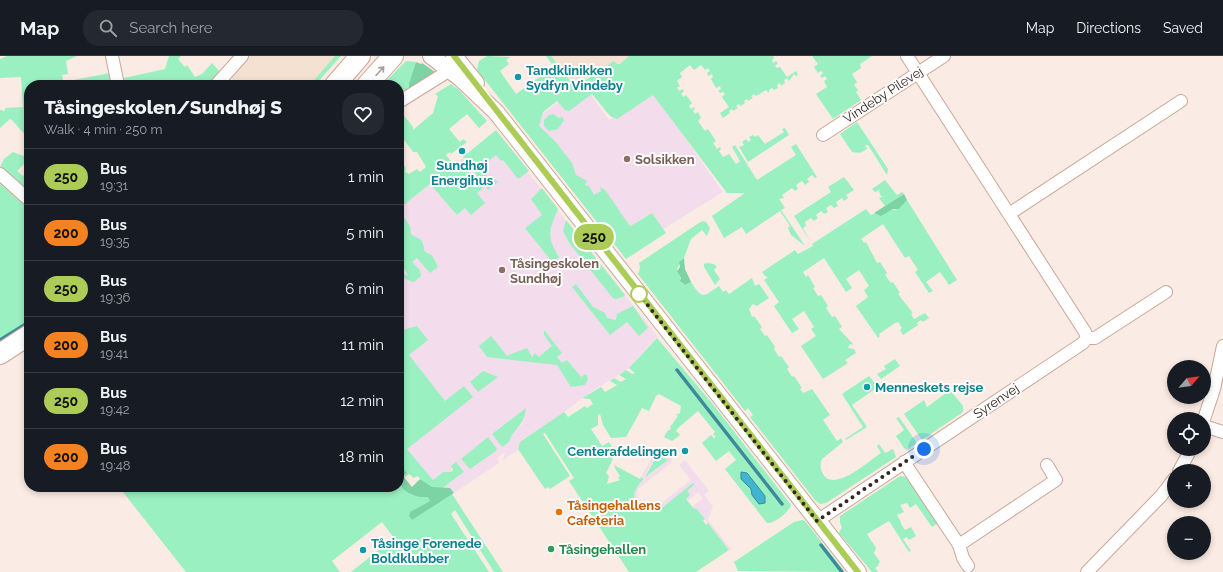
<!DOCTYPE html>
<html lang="en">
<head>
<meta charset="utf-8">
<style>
	:root { --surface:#171b24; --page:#242831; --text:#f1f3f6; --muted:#9ea1a6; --line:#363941 }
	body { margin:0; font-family:Raleway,sans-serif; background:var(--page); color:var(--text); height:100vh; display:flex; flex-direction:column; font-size:15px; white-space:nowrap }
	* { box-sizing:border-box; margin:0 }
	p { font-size:13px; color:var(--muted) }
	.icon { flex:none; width:22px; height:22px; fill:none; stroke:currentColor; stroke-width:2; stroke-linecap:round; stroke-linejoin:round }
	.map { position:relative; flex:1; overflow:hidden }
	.panel { position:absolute; left:24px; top:24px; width:380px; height:412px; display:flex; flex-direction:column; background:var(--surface); border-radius:16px; box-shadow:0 2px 6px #0003 }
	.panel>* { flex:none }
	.badge { padding:0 8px; border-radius:13px; font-size:14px; line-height:26px }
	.needle { width:26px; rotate:62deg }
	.tools { position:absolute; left:1167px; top:304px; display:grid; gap:8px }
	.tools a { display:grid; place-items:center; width:44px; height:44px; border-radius:50%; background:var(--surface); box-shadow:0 2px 6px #0003; font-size:20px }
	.you { position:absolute; width:20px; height:20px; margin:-10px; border:3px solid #fff; border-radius:50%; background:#1a73e8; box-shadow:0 0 0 6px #1a73e833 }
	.map>.badge { position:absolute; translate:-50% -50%; box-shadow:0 0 0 2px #fff }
	.round { display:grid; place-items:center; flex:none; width:42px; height:42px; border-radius:16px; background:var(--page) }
	.head { display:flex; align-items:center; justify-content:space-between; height:68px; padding:0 20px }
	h1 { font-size:19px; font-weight:800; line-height:30px }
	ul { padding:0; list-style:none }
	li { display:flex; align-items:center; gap:12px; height:56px; padding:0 20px; border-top:1px solid var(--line) }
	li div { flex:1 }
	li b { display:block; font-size:15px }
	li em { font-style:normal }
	li .badge { min-width:44px; font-weight:700; text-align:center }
	header { display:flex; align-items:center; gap:24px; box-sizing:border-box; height:56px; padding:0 20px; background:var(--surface); border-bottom:1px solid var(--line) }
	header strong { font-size:19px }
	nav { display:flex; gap:22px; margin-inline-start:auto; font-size:14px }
	.search { width:280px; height:36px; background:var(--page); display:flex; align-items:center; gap:10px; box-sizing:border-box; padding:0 14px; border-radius:16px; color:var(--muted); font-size:15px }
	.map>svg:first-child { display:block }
	.commercial { fill:#f4e1d1 }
	.education { fill:#f3ddec; fill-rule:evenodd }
	.green { fill:#9af0c0 }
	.forest { fill:#7cd3a4 }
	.water { fill:#40b5cf; stroke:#3c8a9a }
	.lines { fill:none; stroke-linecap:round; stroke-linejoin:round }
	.stream { stroke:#3c8a9a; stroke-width:3.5 }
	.minor-casing { stroke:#caa797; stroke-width:14 }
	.tertiary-casing { stroke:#caa797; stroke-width:18 }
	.primary-casing { stroke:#caa797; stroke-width:22 }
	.minor { stroke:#fff; stroke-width:12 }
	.tertiary { stroke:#fff; stroke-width:16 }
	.primary { stroke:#fff; stroke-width:20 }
	.oneway { stroke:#a49d9b }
	.line-casing { stroke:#fff; stroke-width:9 }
	.line { stroke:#adcb57; stroke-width:6 }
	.walk { stroke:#342620; stroke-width:4; stroke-dasharray:0 7.2 }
	.culture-dot { fill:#0f9aa8; stroke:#fcfcfc; stroke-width:1.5 }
	.education-dot { fill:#8d6e63; stroke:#fcfcfc; stroke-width:1.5 }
	.stop-dot { fill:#fff; stroke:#adcb57; stroke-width:2 }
	.food-dot { fill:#e8710a; stroke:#fcfcfc; stroke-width:1.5 }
	.leisure-dot { fill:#2e9e5b; stroke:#fcfcfc; stroke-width:1.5 }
	.labels { text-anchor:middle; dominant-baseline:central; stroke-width:4; stroke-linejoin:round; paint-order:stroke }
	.culture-label { font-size:13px; font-weight:bold; fill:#0d838f; stroke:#fcfcfc; text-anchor:start }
	.street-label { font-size:13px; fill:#342620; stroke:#fcfcfc }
	.education-label { font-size:13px; font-weight:bold; fill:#785e54; stroke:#fcfcfc; text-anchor:start }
	.food-label { font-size:13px; font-weight:bold; fill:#c56008; stroke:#fcfcfc; text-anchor:start }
	.leisure-label { font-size:13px; font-weight:bold; fill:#27864d; stroke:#fcfcfc; text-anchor:start }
</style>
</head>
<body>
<header>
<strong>Map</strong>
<div class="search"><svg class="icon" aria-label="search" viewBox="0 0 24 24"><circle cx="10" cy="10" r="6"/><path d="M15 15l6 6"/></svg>Search here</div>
<nav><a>Map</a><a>Directions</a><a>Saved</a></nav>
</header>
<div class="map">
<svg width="1223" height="516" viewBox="0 0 1223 516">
	<rect width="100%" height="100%" fill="#faebe4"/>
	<path class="commercial" d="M248 0H336L311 29H236L231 20Z
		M549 0H632L619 10 576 36Z"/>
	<path class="education" d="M651 34 723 136 628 195 527 70 566 40 589 36 609 64Z
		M496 76 659 282H656L649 289 629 312 582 342 518 394 503 404 505 396 497 402 499 407 454 437 450 432 441 433 464 416 452 409 451 416H443L433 424 407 393 399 372V153ZM524 353H526L522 368 513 376 509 386 507 387 518 358Z
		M657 393 672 402 671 407 638 433 637 440 646 452 654 453 691 424 679 409 685 404 709 435 704 439 713 450 708 464 731 493 729 494 696 452 694 454 692 451 703 442 698 436 687 445 685 443 687 435 694 429 658 455H645L634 441 635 433 644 423 641 421ZM658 398 668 404 644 423V422Z"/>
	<path class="green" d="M7 0H77L66 5 68 18 62 19 63 26 110 17 112 29H99L98 25 80 29H29V92L26 90 28 82 12 64 10 63 0 72V54L5 55V52L23 51 21 21 0 22V3Z
		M169 0H181L178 3 185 11 187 9 195 21 202 18 212 7 220 16 207 29H124V22L165 13Z
		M335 0H341L315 29H310Z
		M487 0 510 1 506 4 509 8 500 15 516 38 548 15 552 21 558 16 546 0H551L573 29 577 26 582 27 614 5 617 8H620L629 0H773L774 2 772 4 773 7 776 5 778 7 775 10 777 12 780 11 787 21 796 15 798 19 796 20 794 18 789 25 787 22 784 24 785 27 781 30 780 27 777 29 778 32 774 34 772 32 769 34V37L766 34 756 40 754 38 751 40 753 42 748 45 747 43 744 45 745 47 741 50 739 48 736 50 738 52 733 55 732 53 729 55 730 57 723 62 720 57 729 51 722 41 725 38 723 36 720 37 718 35 721 33 720 30 716 32 711 23 713 21 712 18 708 20 707 17 710 15 708 12 705 14 701 9 694 14 690 9 680 17 682 21 677 25 680 30 677 32 679 35 683 33 684 35 681 38 683 41 686 39 692 47 689 50 691 53 694 51 695 53 693 55 695 58 698 56 701 62 698 65 705 75 708 73 716 85 713 87 717 93 720 91 721 93 719 95 723 101 729 98 736 108 740 105 732 91 735 89 757 124 796 99 791 91 796 88 817 121 815 122 812 119 807 123 809 126 805 129 802 125 796 129 798 133 795 135 792 132 782 139 784 142 779 143 785 152 781 154 805 190 791 179 788 172 790 170 780 155 746 178 742 171 724 182 712 160 745 137H727L653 39 617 63 610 60 592 38 569 55 565 54 557 45 543 56 539 70 555 85 572 107 576 119 587 125 585 129 589 130 594 139 601 135 600 131 606 135 629 169 631 170 652 157 666 177 626 203 477 14 479 5Z
		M812 0H872L860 8 861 12 852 18 857 26 854 29 858 34 856 36 861 44 833 63 816 38 827 31 824 25 827 23 825 20 822 22 820 20 823 17 821 15 818 17 814 11 818 8Z
		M406 5 416 6 409 27V33L399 39V29H382Z
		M451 28 459 34 487 65 479 72 467 58 449 73 460 86 463 83 467 86 451 98 450 96 446 99 454 109 457 105 461 114H466L469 116 468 126 479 122 463 101 496 74 529 115 518 123 503 104 501 105 496 99 480 112 490 123 493 121 498 126 488 134 485 130 477 137 485 147 471 159 465 152 457 159 430 128 399 153V111L403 108 406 112 405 116 409 118 417 113 420 116 426 111 417 96H413L399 77V59L403 58 413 71V74L433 57 438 40 435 38Z
		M553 58 559 62 562 61 564 64 558 73 549 75 544 70V64L549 59Z
		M857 66 888 113 887 119 868 89H865L867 93 860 97 852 96 840 78Z
		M785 72 789 79 748 106 738 89 740 91 744 89 742 86 746 83 748 86 751 84 749 81 753 79 755 81 758 79 765 88 784 76 782 73Z
		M13 96 23 100 29 96V100L25 103 26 104 29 101 27 105 29 111 25 107 17 115 23 120 29 114V137L0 111 4 103Z
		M844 121 854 134 846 139 848 142 844 145 842 142 836 146 838 150 834 152 831 149 826 152 828 156 824 158 821 155 816 159 818 162 814 165 811 162 805 166 806 170 803 172 810 185 794 160 831 136 828 131Z
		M885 124 897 139 902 136 904 138 885 150 879 142 884 140H881L879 135 881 133 875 136 872 133Z
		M0 128 29 153V269L0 288Z
		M542 132 558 153C549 174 546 180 559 201L553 207 525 172 542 159 531 143Z
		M907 144 957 224 949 229 940 216 926 226 933 235 929 237 915 216 918 214 909 200 905 202 883 168 861 183 864 187 866 186 877 207 880 206 887 217 885 219 891 227 893 226 900 237 898 238 913 257 911 258 914 263 925 257 929 262 923 266 921 264 917 267 918 269 903 279 900 274 902 272 898 266 895 267 879 278 880 280 878 282 856 250 868 241 864 234 869 230 859 214 846 223 852 232 846 236 824 202 803 216 806 221 808 219 815 231 813 232 818 240 821 239 828 250 826 252 832 261 835 260 842 271 839 273 854 289 850 288 848 292 854 293 856 297 845 304 848 307 823 323 801 290 816 280 811 273 814 271 804 255 792 263 799 273 792 277 774 250 779 246 764 224 768 221 765 220 762 216 795 194 798 198 813 190 812 188 866 153 871 159C872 158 896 153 899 153Z
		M403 160 410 170 411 178C422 185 422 181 425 196L432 199 438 211 430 217 417 202 412 206 420 214 421 220 414 226C406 224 399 220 399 210L406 220 408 219 402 209 399 208V161L400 162Z
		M566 164 625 239 623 241 615 243 612 241 570 188 563 175Z
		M702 165 706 166 710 172 707 180 702 174 691 183 684 202 681 204 677 213 682 227 685 229 691 226C703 245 704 240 719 230L723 236 726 234 729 238 752 222 755 230 759 228 769 242 757 250 753 248 749 253 752 261 754 260 762 271 760 273 765 280 767 279 775 291 774 293 779 301 781 300 789 311 787 313 792 321 794 320 802 332 800 333 803 337 812 333 830 359 823 364 837 385 841 382 843 386 822 403C820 408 820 413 823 418 834 437 869 405 881 397L877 390 879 388 885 397 893 393 896 401 826 447 820 448 815 444 750 361 753 359 748 352 745 355 638 218 640 212 639 207Z
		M707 207 714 208 717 211 714 214 720 223 715 229 704 211V208Z
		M576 228 593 251 605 257 607 262 616 264 617 258 633 250 648 272 639 280 627 266 610 279 572 231Z
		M417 270 428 284 409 299 445 345 464 330 473 341 407 393 433 424 443 416H451L453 414 451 410 456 406 464 416 441 433 430 431 417 420 414 422 409 418 404 422 403 420 407 417 399 408V275Z
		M544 274 562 297 557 301 562 307 567 304 581 321 586 318 588 323 585 329 571 331 557 309 487 301 479 290 491 280 507 300 527 292 532 301 535 297 539 301 552 290 544 279Z
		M657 282 712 347 791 449C789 456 774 468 767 467L725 413 736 404 729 395 716 405 702 387 711 379 714 382 716 381 713 378 715 376 698 355 678 372 676 375 680 379 672 385 664 381 668 374H670L671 372 670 371 678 360 676 359 680 357 681 350 659 338 656 340 649 355 642 352 626 381 611 382 603 369 600 358 598 359V369L591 373 602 390 609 386C617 398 612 406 606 417L609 420 607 428 620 424 618 422 620 420 616 414 614 409 640 423 641 421 644 423 658 398 668 404C656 414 635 425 634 441L645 455 653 456 657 453 658 455 693 427 694 429 687 435 690 439 686 443 694 453 696 452 705 463 703 464 706 469 708 467 729 494 696 516H629L569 425 574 422 545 377 543 378 570 420 550 433 548 431 545 433 518 393 520 386 564 356 568 361 585 350 587 352 593 348 590 343 582 342 584 341 601 331 605 336 617 329 610 325 614 322 621 326 626 323 619 319 626 314 632 318 635 317 629 312Z
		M895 303 900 310 881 323 877 318 886 313 884 310Z
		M483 315 498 321 478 336 470 326Z
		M869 320 878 331 852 349 867 371 846 384 845 383 863 371 842 338Z
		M950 334 963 350V356L922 384 904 358 924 344 927 351Z
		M526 352C524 371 514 371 509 386L502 391 492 378Z
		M899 361 917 387 907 394 904 392 896 380 904 374 896 362Z
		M488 381 497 393 496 395 470 413 461 403Z
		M900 420 906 421 938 467 932 471 916 448 910 452 907 447 900 449 904 456 897 459 901 466V468L905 474 911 471 916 480 909 484 907 481 903 483 911 495 909 496 889 465 867 478 876 492 874 497 880 506 878 508 879 509 875 512 878 516H872L839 477 842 471 840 467V460Z
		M399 425 412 439 429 440 430 445 409 457 412 464 452 438 503 516H494L455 454 451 458 489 516H351L394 482 382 466 332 505 340 516H186L119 431H399Z
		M802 464 805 465 845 516 738 515 734 506 794 466Z"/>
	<path class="forest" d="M416 6 421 8 422 7 435 16 409 33V27Z
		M904 138 907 144 899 153H893L881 160 874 157Z
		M684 202 685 213 691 226 685 229 680 225 681 222 677 215 680 211 679 206Z
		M399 408 407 417 403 420 412 431 420 423 432 431 450 432 454 437 412 464 409 460 410 456 430 445 428 441C417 442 402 437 399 425 398 420 399 413 399 408Z"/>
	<path class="water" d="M741 416 747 417 765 440V447L759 448 752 439 751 433 741 423Z"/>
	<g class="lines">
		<path class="stream" d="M0 284 29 266
			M677 314 782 448
			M821 489 842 516"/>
		<defs>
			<path id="minor" d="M112 0 118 29
				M216 29 242 0
				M399 46 450 14
				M823 79 944 0
				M0 118 29 144
				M1009 158 1181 45
				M1087 282H1095L1166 236
				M1204 363 1214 333 1223 290
				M1204 370 1223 376
				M904 406 959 489 963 502 968 510
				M1179 415 1191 393
				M817 465 1083 287 1087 282 1085 276 907 0
				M959 489 1056 424 1047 409
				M1087 516 1161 440 1174 423"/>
			<path id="tertiary" d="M431 0 460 22 496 56 858 516
				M454 0 476 27"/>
			<path id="primary" d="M335 29 360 0
				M367 29 393 0
				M0 298 29 279"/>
		</defs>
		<use href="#minor" class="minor-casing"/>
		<use href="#tertiary" class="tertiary-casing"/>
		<use href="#primary" class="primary-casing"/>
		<use href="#minor" class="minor"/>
		<use href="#tertiary" class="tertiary"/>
		<use href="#primary" class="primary"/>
	</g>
	<defs><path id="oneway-shaft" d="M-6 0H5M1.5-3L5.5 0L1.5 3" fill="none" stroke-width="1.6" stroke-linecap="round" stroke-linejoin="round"/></defs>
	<use class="oneway" href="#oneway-shaft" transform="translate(380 15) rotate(-48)"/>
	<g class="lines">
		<defs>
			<path id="line" d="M454 0 858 516"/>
		</defs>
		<use href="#line" class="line-casing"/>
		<use href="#line" class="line"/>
		<path class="walk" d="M639 238 817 465 924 393"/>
	</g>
	<g class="culture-dot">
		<circle cx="518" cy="21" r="4"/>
		<circle cx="462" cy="95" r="4"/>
		<circle cx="867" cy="331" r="4"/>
		<circle cx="685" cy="395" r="4"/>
		<circle cx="363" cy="494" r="4"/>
	</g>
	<g class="education-dot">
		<circle cx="627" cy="103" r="4"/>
		<circle cx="502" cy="214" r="4"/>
	</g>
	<circle class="stop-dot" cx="639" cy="238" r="8"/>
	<circle class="food-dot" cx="559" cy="456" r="4"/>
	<circle class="leisure-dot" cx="551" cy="493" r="4"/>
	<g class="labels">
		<g class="culture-label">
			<text x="526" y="14">Tandklinikken<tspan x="526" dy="15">Sydfyn Vindeby</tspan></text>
			<text x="462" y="109" text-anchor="middle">Sundhøj<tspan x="462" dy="15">Energihus</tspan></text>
			<text x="875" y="331">Menneskets rejse</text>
			<text x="677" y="395" text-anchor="end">Centerafdelingen</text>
			<text x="371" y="487">Tåsinge Forenede<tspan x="371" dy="15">Boldklubber</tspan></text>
		</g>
		<g class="street-label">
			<text transform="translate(883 39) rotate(-33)">Vindeby Pilevej</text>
			<text transform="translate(996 345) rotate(-34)">Syrenvej</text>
		</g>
		<g class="education-label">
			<text x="635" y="103">Solsikken</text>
			<text x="510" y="207">Tåsingeskolen<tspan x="510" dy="15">Sundhøj</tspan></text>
		</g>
		<g class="food-label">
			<text x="567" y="449">Tåsingehallens<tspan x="567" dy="15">Cafeteria</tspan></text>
		</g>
		<g class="leisure-label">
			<text x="559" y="493">Tåsingehallen</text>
		</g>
	</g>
</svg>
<div class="tools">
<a><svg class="needle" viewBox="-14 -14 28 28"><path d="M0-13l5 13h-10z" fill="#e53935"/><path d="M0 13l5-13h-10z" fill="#9ea1a6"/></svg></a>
<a><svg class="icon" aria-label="locate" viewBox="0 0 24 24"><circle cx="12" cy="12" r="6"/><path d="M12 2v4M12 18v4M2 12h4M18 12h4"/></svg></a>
<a>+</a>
<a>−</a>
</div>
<div class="you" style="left:924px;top:393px"></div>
<b class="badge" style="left:594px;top:181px;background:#adcb57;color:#111">250</b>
<section class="panel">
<div class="head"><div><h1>Tåsingeskolen/Sundhøj S</h1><p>Walk · 4 min · 250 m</p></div><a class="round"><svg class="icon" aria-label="heart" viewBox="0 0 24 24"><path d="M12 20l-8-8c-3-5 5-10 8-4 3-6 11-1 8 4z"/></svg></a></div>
<ul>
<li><span class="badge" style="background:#adcb57;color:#111">250</span><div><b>Bus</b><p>19:31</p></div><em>1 min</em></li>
<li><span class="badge" style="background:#f58220;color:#111">200</span><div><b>Bus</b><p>19:35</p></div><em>5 min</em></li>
<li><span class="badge" style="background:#adcb57;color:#111">250</span><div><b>Bus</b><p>19:36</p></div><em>6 min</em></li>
<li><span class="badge" style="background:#f58220;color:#111">200</span><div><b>Bus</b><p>19:41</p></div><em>11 min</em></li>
<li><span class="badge" style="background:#adcb57;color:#111">250</span><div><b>Bus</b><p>19:42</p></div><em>12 min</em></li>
<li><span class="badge" style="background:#f58220;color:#111">200</span><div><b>Bus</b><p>19:48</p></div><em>18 min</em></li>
</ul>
</section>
</div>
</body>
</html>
